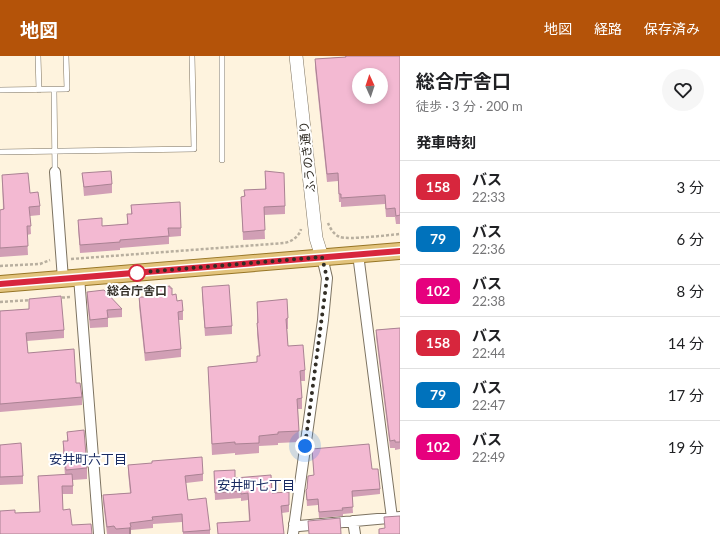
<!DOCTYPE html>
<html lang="ja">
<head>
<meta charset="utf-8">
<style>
	:root { --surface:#fff; --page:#f6f6f6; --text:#202124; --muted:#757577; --line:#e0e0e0; --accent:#b45309 }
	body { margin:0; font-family:Lato,"Noto Sans JP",sans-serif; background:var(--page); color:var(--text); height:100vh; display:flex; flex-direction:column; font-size:15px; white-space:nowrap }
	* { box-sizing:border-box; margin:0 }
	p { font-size:13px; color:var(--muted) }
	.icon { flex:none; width:22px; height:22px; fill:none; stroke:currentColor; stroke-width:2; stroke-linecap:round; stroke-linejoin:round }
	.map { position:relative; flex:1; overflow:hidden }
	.panel { display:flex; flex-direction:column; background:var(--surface); width:320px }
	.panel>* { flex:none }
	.badge { padding:0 8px; border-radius:6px; font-size:14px; line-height:26px }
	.needle { width:26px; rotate:357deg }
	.tools { position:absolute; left:352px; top:12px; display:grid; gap:8px }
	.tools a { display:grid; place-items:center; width:36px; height:36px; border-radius:50%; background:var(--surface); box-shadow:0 2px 6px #0003; font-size:20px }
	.you { position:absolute; width:20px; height:20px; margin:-10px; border:3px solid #fff; border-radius:50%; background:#1a73e8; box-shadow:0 0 0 6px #1a73e833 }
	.map>.badge { position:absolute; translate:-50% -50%; box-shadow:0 0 0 2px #fff }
	h2 { padding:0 16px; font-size:15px; line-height:36px }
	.round { display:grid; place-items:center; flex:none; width:42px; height:42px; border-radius:21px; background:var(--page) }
	.headline { display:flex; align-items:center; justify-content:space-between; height:68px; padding:0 16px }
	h1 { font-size:19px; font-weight:700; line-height:30px }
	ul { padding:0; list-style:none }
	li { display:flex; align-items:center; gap:12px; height:52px; padding:0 16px; border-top:1px solid var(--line) }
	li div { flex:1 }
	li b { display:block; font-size:15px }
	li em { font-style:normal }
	li .badge { min-width:44px; font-weight:700; text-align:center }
	header { display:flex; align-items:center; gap:24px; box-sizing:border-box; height:56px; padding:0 20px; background:var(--accent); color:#fff }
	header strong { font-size:19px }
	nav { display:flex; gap:22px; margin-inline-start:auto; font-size:14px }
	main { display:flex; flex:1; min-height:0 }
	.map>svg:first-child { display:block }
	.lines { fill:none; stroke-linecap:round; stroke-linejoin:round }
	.service-casing { stroke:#7d7361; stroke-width:6 }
	.minor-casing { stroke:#7d7361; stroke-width:12 }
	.tertiary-casing { stroke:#7d7361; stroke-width:14 }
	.primary-casing { stroke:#977525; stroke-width:18 }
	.path { stroke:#b8af9f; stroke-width:2.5; stroke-dasharray:3 2; stroke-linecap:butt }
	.service { stroke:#fff; stroke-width:5 }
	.minor { stroke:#fff; stroke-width:10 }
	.tertiary { stroke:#fff; stroke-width:13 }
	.primary { stroke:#e2c37c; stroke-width:16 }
	.wall { fill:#d19fb5 }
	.shaded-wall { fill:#aa8293 }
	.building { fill:#f3b9d2; stroke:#aa8293; fill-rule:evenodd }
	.line-casing { stroke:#fff; stroke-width:9 }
	.line { stroke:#d7263d; stroke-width:6 }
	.walk { stroke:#322e26; stroke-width:4; stroke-dasharray:0 7.2 }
	.stop-dot { fill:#fff; stroke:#d7263d; stroke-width:2 }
	.labels { text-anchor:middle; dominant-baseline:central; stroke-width:4; stroke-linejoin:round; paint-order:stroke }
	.street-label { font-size:12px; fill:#322e26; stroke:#fff }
	.stop-label { font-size:12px; font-weight:bold; fill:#322e26; stroke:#fff }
	.neighbourhood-label { font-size:13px; fill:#192b62; stroke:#fff }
</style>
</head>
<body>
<header>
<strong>地図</strong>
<nav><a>地図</a><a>経路</a><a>保存済み</a></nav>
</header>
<main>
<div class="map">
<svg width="400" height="478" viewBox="0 0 400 478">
	<rect width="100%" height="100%" fill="#fef3de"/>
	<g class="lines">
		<defs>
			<path id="service" d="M38 0 39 34
				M222 0V104
				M0 34 67 33 66 0
				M54 34 55 116
				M0 96 194 93 192 0"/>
			<path id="minor" d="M55 116 63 223
				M358 198 392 462
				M79 221 99 478
				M353 465 355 478
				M294 468 299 470 400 461
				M293 478 323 264 327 222 322 201"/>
			<path id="tertiary" d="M296 0 316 182 322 201"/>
			<path id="primary" d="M0 228 400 195"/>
		</defs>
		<use href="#service" class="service-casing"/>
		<use href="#minor" class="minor-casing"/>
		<use href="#tertiary" class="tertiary-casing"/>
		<use href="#primary" class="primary-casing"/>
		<path class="path" d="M328 167C330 172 334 179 340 181 348 184 389 179 400 178
			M71 203 284 187C291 186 299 181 301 173
			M0 210 40 208 50 204
			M57 242 70 241
			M0 246 31 244"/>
		<use href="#service" class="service"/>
		<use href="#minor" class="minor"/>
		<use href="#tertiary" class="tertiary"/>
		<use href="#primary" class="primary"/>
	</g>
	<path class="wall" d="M345 0H400V168H396L395 161H386L385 148 341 151V146H339L338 125 327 126 315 12V3L345 1Z
		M265 115 285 150V158L264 159 265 183 243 184 241 141 244 140V134L265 133Z
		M82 117 112 128V137L84 140Z
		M2 119 30 137 40 150V159L30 160 31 178 27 179 28 199 0 201V154L3 153Z
		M131 149 181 172V180L169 181V188L120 192V194L80 197 78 172V164L102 170 127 168V158H131Z
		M202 231 232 270V278L205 280 202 239Z
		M170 232 172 239 183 255V264H178L181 293V301L145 305 139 250V241H144V234Z
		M87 236 122 253V261L108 262V271L90 272 87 244Z
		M29 243 64 274V282L27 285 28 297 76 327 82 341V349L0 356V255L29 253Z
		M257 246 288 262V273H287L288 290 305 314V325H301L302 342V353H298L299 386 278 387V389L259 390V397L235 399V397L212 399 208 311 257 306V300H259L257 278Z
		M400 272V393L395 394V392H390L376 281V274Z
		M67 376 87 412V423L73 424V438H62L63 454 72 469 15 457 40 456 38 420 65 419 63 396V385H67Z
		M0 389 23 420V428L0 429Z
		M312 393 372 413 380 433V438L352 441 353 457 343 458V460L319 462 318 449 307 450 306 434 307 433 314 419Z
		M128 409 203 418V425L186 427 188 444 210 474V478H183L182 466 153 468V472L131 474 130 478H107L103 446V439L130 437 128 416Z
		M214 415 235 422 272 437 289 449V456L282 457 284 478H218L217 467 249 465 248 444 241 445V442L215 444Z"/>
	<path class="shaded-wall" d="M131 471V478H129V472Z"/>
	<path class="building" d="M346 0H400V159L396 160 395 152 386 153 385 139 341 142V138H339L338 117 327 118 315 3 346 1ZM359 19H381V41H359Z
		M111 115 112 128 84 131 82 117Z
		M265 115 284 117 285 150 264 151 265 174 243 176 241 141 245 140 244 134 266 133Z
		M28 117 30 137 38 136 40 150 29 151 31 170H27L28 190 0 192V154L4 153 2 119Z
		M180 146 181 172H168L169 180 120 184V186L80 189 78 164 102 162V170L128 168 127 158H132L131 149Z
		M229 229 232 270 205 272 202 231Z
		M170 230V232H172V239L176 238 177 245 182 244 183 255 178 256 181 293 145 297 139 241H145L144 234H146V233Z
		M104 234 122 253 107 254 108 262 90 264 87 236Z
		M61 240 64 274 26 277 28 297 74 293 76 327H80L82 341 0 348V255L29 253V243Z
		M287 243 288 262 286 263 288 290 303 289 305 314 300 315 302 342 297 343 299 375 278 376V378L259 380V387L235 388V386L212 388 208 311 257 306V300H260L257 267H258L257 246Z
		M400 272V386H395V384L390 385 376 274Z
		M84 374 87 412 66 414 63 385H68L67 376Z
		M21 387 23 420 0 421V389Z
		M369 388 372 413H378L380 433 352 435 353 451 342 452 343 454 319 456 318 443 307 444 306 434 307 433 308 420 314 419 312 393Z
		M202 401 203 418 185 420 188 444 206 442 210 474 183 476 182 458 152 461 153 464 130 467 131 471 129 472 116 473 114 470 107 471 103 439 131 437 128 409 152 407V405Z
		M235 414V422L271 419 272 437 289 436V449L281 450 284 478H218L217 467 250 465 248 437 241 438V435L215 437 214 415Z
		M72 418 73 430H62L63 454 70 453 72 469 91 468 92 478H0V455L15 454V457L40 456 38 420Z
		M400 460V478H379V473L385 472 384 461Z
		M340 462 341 478H309L308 465Z"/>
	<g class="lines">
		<defs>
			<path id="line" d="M0 228 400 195"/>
		</defs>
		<use href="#line" class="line-casing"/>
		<use href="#line" class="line"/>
		<path class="walk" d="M137 217H133L322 201 327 222 305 390"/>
	</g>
	<circle class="stop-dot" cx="137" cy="217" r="8"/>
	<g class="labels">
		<g class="street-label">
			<text transform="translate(307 101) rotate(-96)">ふうのき通り</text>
		</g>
		<g class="stop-label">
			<text x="137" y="234">総合庁舎口</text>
		</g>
		<g class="neighbourhood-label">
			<text x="88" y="403">安井町六丁目</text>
			<text x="256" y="429">安井町七丁目</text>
		</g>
	</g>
</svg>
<div class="tools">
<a><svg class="needle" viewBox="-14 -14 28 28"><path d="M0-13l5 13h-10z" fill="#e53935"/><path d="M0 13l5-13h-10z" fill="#757577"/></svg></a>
</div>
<div class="you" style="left:305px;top:390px"></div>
</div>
<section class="panel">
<div class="headline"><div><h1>総合庁舎口</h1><p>徒歩 · 3 分 · 200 m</p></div><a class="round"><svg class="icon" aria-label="heart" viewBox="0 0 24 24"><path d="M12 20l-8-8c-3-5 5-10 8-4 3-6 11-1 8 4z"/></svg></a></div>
<h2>発車時刻</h2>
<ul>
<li><span class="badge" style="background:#d7263d;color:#fff">158</span><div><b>バス</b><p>22:33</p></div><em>3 分</em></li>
<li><span class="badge" style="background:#0072bc;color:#fff">79</span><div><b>バス</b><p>22:36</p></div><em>6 分</em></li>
<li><span class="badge" style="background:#e6007e;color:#fff">102</span><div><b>バス</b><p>22:38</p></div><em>8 分</em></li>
<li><span class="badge" style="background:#d7263d;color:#fff">158</span><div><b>バス</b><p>22:44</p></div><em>14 分</em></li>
<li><span class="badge" style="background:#0072bc;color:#fff">79</span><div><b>バス</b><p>22:47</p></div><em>17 分</em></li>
<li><span class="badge" style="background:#e6007e;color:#fff">102</span><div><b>バス</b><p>22:49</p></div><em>19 分</em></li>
</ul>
</section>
</main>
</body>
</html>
